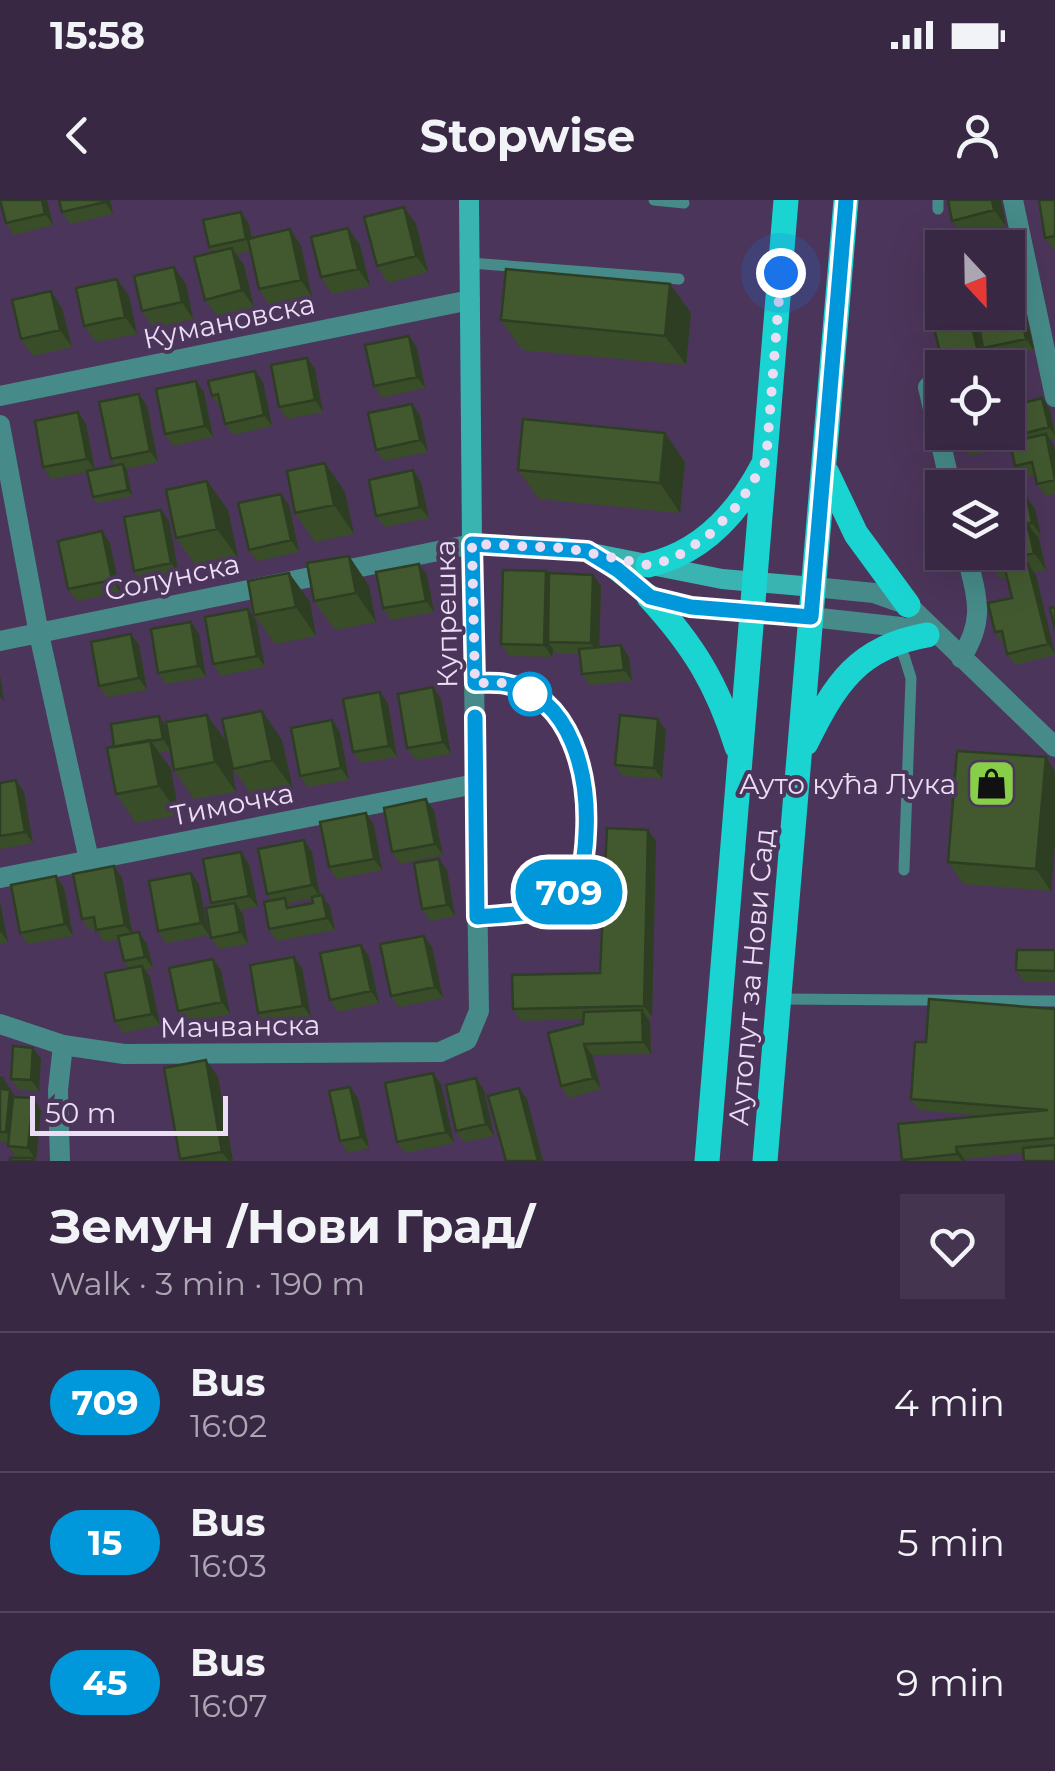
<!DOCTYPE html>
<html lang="en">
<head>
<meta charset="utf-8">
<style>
	:root { --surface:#392844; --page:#44344f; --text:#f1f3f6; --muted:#aba6b2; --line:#53445d }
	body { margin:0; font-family:Montserrat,sans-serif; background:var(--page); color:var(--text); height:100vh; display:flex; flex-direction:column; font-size:38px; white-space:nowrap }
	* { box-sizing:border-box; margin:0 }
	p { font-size:32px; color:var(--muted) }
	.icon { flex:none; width:55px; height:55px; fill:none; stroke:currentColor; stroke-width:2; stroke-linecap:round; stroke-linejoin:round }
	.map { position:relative; height:961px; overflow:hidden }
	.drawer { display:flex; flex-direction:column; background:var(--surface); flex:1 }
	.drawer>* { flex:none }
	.badge { padding:0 20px; border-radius:32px; font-size:35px; line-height:65px }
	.needle { width:65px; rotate:158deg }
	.tools { position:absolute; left:925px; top:30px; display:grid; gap:20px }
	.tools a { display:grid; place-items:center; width:100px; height:100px; border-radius:0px; background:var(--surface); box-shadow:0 10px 40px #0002,0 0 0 2px var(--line); font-size:50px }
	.scale { position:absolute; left:30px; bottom:25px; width:198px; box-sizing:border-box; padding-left:10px; border:5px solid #ebddf4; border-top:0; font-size:28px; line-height:35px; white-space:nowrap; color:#ebddf4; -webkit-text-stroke:8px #4c355a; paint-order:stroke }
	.you { position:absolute; width:50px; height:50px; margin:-25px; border:8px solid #fff; border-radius:50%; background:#1a73e8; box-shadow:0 0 0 15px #1a73e833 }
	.map>.badge { position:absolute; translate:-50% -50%; box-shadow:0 0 0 5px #fff }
	.round { display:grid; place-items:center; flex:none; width:105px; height:105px; border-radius:0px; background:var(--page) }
	.headline { display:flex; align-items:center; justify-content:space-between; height:170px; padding:0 50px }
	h1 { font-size:48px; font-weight:700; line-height:75px }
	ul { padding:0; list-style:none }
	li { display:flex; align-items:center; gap:30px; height:140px; padding:0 50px; border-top:2px solid var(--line) }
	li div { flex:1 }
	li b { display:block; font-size:38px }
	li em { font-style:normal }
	li .badge { min-width:110px; font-weight:700; text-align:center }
	.status { display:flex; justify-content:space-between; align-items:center; height:70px; padding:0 50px; background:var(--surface); direction:ltr }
	.status svg { height:28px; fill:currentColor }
	header { display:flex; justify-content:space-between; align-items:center; height:130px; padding:0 50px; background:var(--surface); font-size:45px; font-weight:700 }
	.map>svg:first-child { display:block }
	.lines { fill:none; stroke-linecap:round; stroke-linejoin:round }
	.lane { stroke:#468b89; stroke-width:11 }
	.street { stroke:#468b89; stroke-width:20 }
	.secondary { stroke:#39b4b1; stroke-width:20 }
	.primary { stroke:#19d4d0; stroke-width:25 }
	.wall { fill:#394d29; fill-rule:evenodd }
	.shaded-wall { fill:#2e3e22 }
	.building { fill:#425930; stroke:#2e3e22; stroke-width:2.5 }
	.line-casing { stroke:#fff; stroke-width:22 }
	.line { stroke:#0098da; stroke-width:15 }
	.walk { stroke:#ebddf4; stroke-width:10; stroke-dasharray:0 18 }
	.stop-dot { fill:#fff; stroke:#0098da; stroke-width:5 }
	.labels { text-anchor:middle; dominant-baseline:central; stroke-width:8; stroke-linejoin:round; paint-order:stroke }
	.street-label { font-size:28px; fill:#ebddf4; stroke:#4c355a }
	.poi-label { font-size:28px; fill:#ebddf4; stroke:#4c355a; text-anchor:end }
</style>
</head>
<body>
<div class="status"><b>15:58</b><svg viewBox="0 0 49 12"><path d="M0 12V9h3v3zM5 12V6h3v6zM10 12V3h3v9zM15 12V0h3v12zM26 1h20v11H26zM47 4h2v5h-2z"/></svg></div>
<header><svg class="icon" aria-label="back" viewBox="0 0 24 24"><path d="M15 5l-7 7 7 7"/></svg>Stopwise<svg class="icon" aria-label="person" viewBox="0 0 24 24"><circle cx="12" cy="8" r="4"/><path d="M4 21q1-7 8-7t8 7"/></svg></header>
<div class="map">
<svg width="1055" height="961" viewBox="0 0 1055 961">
	<rect width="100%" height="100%" fill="#4c355a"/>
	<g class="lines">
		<path class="lane" d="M654 0 684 3
			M938 9V0
			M470 63 679 79
			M896 443 904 456 911 478 904 670
			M475 483C485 483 496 482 506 484 573 497 588 576 586 633 586 659 582 685 559 701 538 716 502 714 477 717
			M780 799 1055 801"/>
		<path class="street" d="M1013 0 1055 197
			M928 187 951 288
			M0 196 470 100
			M0 225 39 434 89 660
			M814 387 874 393 908 405 1055 547
			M811 417 901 427 928 435
			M0 441 472 344 479 811 467 840 440 852 124 854 63 845 0 824
			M961 458C987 418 976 396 966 352
			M0 678 475 584
			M60 961 58 890 63 845"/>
		<path class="secondary" d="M469 0 472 344 566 348 722 379 814 387
			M599 357 649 397 691 407 811 417"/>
		<path class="primary" d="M827 273 856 334 908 405
			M648 365C701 353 738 313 763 265
			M649 397C694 446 717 484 737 547
			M806 543C835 484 858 447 927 435
			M707 961 786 0
			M765 961 846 0"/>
	</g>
	<path class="wall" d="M0 0H47L53 25 14 35 6 23Z
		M110 0 113 14 70 24 62 12Z
		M1001 0 1006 26 964 37 952 21Z
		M1055 0V49L1054 50 1045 38Z
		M404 7 416 24 428 72 388 83 377 66Z
		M249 24 252 38 290 29 301 46 312 97 270 106 259 89 250 51 236 54 244 65 254 107 217 116 205 100 213 52 209 47Z
		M360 45 370 86 332 94 321 77Z
		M1019 78 1034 150 991 159 983 148Z
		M117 79 129 96 137 134 96 142 84 126Z
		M186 84 193 119 154 128 142 111Z
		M670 84 691 113 686 165 522 150 501 120Z
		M62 108 72 147 33 156 21 139Z
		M409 136 417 148 425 188 382 198 374 186Z
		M307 158 315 169 323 212 287 219 279 207Z
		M196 181 204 192 213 237 173 246 165 234Z
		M263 182 272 226 233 235 225 224 221 207 220 208 212 196Z
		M139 194 147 206 158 262 126 269 132 296 97 303 93 297 88 272 51 279 43 267 78 212 86 224 95 269 115 265 111 259Z
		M412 204 420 215 428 252 384 261 376 250Z
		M1050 209 1055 229V239L1050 240 1055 252V294L1045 296 1037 284 1035 275 1023 278 1015 266 1010 246 970 256 962 245 1008 228 1011 242 1013 241 1010 237Z
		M665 233 685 262 680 313 539 299 518 270Z
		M325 263 345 292 354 334 315 342 295 313Z
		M413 270 421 282 429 318 385 327 376 316Z
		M207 281 228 310 238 358 197 367 176 338Z
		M281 294 289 305 299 352 257 361 249 350Z
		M1027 298 1035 309 1041 335H1036L1039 339 1046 370 1034 372 1036 375 1055 455 1015 465 1007 454 1005 443 1003 444 995 432 1012 398 1007 378 1001 379 989 363Z
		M169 321 179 375 142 382 134 371Z
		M102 331 110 343 120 392 77 401 68 389Z
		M349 356 369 386 376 422 335 430 314 401Z
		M289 373 310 402 316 436 275 444 254 415Z
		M427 375 434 412 391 420 383 408Z
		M549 375H593L601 386 599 447 629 457 632 481 590 485 582 474 580 454H556L553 449 552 457 509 456 501 444Z
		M256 420 265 467 221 476 213 464Z
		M131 434 139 445 147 490 107 497 99 486Z
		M199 434 206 477 166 484 158 473Z
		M380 492 388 504 397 557 361 563 353 552Z
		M441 499 451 554 416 560 407 548Z
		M207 515 228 544 282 540 293 589 254 598 233 569 228 547 236 592 194 599 174 570 170 551 159 553 171 569 179 615 136 623 116 594 114 547 159 516 166 526Z
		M332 520 340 532 349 580 308 587 300 576Z
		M666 530 662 579 623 576 615 565Z
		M957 551 1051 691 963 684 948 662Z
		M16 580 24 592 33 643 0 649V583Z
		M426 599 434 611 443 655 400 664 392 652Z
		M366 613 374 625 382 670 337 679 329 667Z
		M648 630 656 641 652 817H647L650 822 651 854 592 855 601 889 569 898 561 886 583 824 584 819 521 821 513 809 600 773Z
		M304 640 312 652 320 696 322 695 330 707 335 730 277 741 269 729 272 701 267 694ZM312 698 313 703 291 707 288 703Z
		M241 652 249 664 258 707 241 710 243 714 248 744 219 749 211 738 214 707 211 703Z
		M447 670 455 716 430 721 422 709Z
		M56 676 64 688 73 736 28 744 20 733Z
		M122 678 133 734 147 744 153 768 145 770 150 777 160 825 123 833 115 821 129 769 124 761 119 739 104 742 96 729 90 730 82 719Z
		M199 684 209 735 166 743 158 731Z
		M0 702 8 742 0 744Z
		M424 736 432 747 443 798 399 807 391 796Z
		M1055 750V782H1024L1016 770Z
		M369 756 379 803 338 812 330 800Z
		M294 757 302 768 311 817 266 825 258 813Z
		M213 759 221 770 230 814 186 823 178 811Z
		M1055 809V961L1023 953 964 959 965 961H903L902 960 986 916 919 910 911 899 926 842Z
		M41 859 39 891 19 890 11 879Z
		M433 873 441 884 454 943 405 953 397 942Z
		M218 877 233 961H181L180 959Z
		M0 878H3L15 897 33 898 41 910 36 960 34 959 35 961H10L16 958 8 946V943L0 942Z
		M476 878 484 890 494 936 464 942 456 931Z
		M350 887 358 898 369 948 348 953 340 941Z"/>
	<path class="shaded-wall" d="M42 0H47L53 25 45 14Z
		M105 0H110L113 14 105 2Z
		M992 0H1001L1006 26 994 10Z
		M404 7 416 24 428 72 416 56Z
		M241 12 249 24 254 50 246 39Z
		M348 28 360 45 370 86 358 69Z
		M290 29 301 46 312 97 301 80Z
		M232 48 244 65 254 107 242 90Z
		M174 67 186 84 193 119 182 102Z
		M1011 67 1019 78 1034 150 1026 139Z
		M117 79 129 96 137 134 125 117Z
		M670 84 691 113 686 165 665 136Z
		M51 91 62 108 72 147 60 130Z
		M968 112H973L987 168H984L981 163Z
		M409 136 417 148 425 188 417 177Z
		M307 158 315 169 323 212 315 200Z
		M255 171 263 182 272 226 264 215Z
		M196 181 204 192 213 237 205 226Z
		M139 194 147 206 158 262 150 251Z
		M1042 198 1050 209 1055 235 1049 227Z
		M412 204 420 215 428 252 420 240Z
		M78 212 86 224 95 270 87 259Z
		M665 233 685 262 680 313 660 283Z
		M1046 234 1054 245 1055 252V275Z
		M325 263 345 292 354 334 334 305Z
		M123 264 127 270 132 296 128 290Z
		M413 270 421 282 429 318 420 307Z
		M207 281 228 310 238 358 217 329Z
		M281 294 289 305 299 352 291 340Z
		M1027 298 1035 309 1041 335 1032 323Z
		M161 310 169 321 179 375 171 363Z
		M1027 323 1039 339 1046 370 1034 353Z
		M102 331 110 343 120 392 112 380Z
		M349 356 369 386 376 422 356 393Z
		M419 364 427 375 434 412 426 401Z
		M1028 364 1036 375 1055 454 1048 444Z
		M546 371 554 383 548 442 553 449 552 457 544 445Z
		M289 373 310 402 316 436 296 407Z
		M593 375 601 386 599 454 591 443Z
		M248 409 256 420 265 467 257 456Z
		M191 422 199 434 206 477 198 466Z
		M131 434 139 445 147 490 139 478Z
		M621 445 629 457 632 481 624 470Z
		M0 475 4 502 0 496Z
		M433 487 441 499 451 554 443 542Z
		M380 492 388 504 397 557 389 546Z
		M262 511 282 540 293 589 272 560Z
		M207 515 228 544 236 592 215 562Z
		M159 516 167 528 171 551 163 539Z
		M658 519 666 530 662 579 654 568Z
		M332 520 340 532 349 580 341 568Z
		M150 540 171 569 179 615 159 586Z
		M1046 557 1055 571V646L1051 691 1036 669Z
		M16 580 24 592 33 643 25 632Z
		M426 599 434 611 443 655 435 644Z
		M366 613 374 625 382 670 374 659Z
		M648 630 656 641 652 817 644 806Z
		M304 640 312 652 320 697 312 685Z
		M241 652 249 664 258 707 249 696Z
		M439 659 447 670 455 716 447 705Z
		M114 666 122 678 133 736 125 725Z
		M191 673 199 684 209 735 201 723Z
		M56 676 64 688 73 736 65 724Z
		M322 695 330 707 335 730 327 718Z
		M0 702 8 742 0 731Z
		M235 703 243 714 248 744 240 732Z
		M139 732 147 744 153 768 145 757Z
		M424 736 432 747 443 798 435 787Z
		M361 745 369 756 379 803 371 791Z
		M294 757 302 768 311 817 303 806Z
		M213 759 221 770 230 814 222 802Z
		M142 766 150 777 160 825 152 814Z
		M642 810 650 822 651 854 643 842Z
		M584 844 592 855 601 889 593 878Z
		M33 848 41 859 39 891 31 880Z
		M206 860 218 877 233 961H229L222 952Z
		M433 873 441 884 454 943 446 932Z
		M3 878 18 901 14 944 6 932 2 889Z
		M476 878 484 890 494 936 486 924Z
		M350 887 358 898 369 948 361 937Z
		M519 888 527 899 543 961H538Z
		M33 898 41 910 36 960 28 948Z
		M956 947 964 959 965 961H962L957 954Z"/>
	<path class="building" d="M0 0H42L45 14 6 23Z
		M59 0H105V2L62 12Z
		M948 0H992L994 10 952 21Z
		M1039 0H1055V36L1045 38Z
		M404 7 416 56 377 66 364 17Z
		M241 12 246 39 209 47 203 20Z
		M348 28 358 69 321 77 311 37Z
		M290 29 301 80 259 89 248 39Z
		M232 48 242 90 205 100 194 57Z
		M174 67 182 102 142 111 134 76Z
		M1008 67H1011L1026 139 983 148 976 112H1008Z
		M506 69 670 84 665 136 501 120Z
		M117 79 125 117 84 126 76 88Z
		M51 91 60 130 21 139 12 100Z
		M942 100V112H968L981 163 966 168H944L928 104Z
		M409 136 417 177 374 186 365 145Z
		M307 158 315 200 279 207 271 165Z
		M255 171 264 215 225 224 218 194 212 196 208 181Z
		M196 181 205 226 165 234 156 189Z
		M139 194 150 251 111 259 99 202Z
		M1042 198 1049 227 1010 237 1008 227V207Z
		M412 204 420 240 376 250 368 213Z
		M78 212 87 259 43 267 35 221Z
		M523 219 665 233 660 283 518 270Z
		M960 232H1004V234L962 245Z
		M1046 234 1055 280 1037 284 1032 262 1015 266 1010 242Z
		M325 263 334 305 295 313 287 271Z
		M123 264 128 290 93 297 87 271Z
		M413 270 420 307 376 316 369 280Z
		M207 281 217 329 176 338 166 290Z
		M281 294 291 340 249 350 238 303Z
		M1027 298 1032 323 1008 327V302Z
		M161 310 171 363 134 371 124 317Z
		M1027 323 1034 353 989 363 987 352H1008V327Z
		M102 331 112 380 68 389 58 341Z
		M349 356 356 393 314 401 307 363Z
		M419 364 426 401 383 408 376 372Z
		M1028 364 1048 444 1007 454 1002 431 995 432 988 403 1012 398 1005 369Z
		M503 370 546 371 544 445 501 444Z
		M289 373 296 407 254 415 248 381Z
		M549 373 593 375 591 443 548 442Z
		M1055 407V430L1050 408Z
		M248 409 257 456 213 464 205 417Z
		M191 422 198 466 158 473 151 429Z
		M131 434 139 478 99 486 91 442Z
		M621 445 624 470 582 474 579 449Z
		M433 487 443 542 407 548 398 494Z
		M380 492 389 546 353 552 343 499Z
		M262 511 272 560 233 569 222 519Z
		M207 515 215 562 174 570 166 522Z
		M620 515 658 519 654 568 615 565Z
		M159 516 163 539 114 547 111 524Z
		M332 520 341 568 300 576 291 528Z
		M150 540 159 586 116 594 107 548Z
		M957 551 1046 557 1036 669 948 662Z
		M16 580 25 632 0 636V583Z
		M426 599 435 644 392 652 384 608Z
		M366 613 374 659 329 667 320 622Z
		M607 628 648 630 644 806 513 809 512 775 600 773Z
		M304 640 312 685 267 694 258 649Z
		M241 652 249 696 211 703 203 659Z
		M439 659 447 705 422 709 414 663Z
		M114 666 125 725 96 730 94 717 82 719 73 674Z
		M191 673 201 723 158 731 149 681Z
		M56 676 65 724 20 733 11 685Z
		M322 695 327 718 269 729 264 702 285 698 287 708 313 703 312 697Z
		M235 703 240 732 211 738 206 708Z
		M139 732 145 757 124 761 118 736Z
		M424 736 435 787 391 796 380 744Z
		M361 745 371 791 330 800 320 753Z
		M1017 750H1055V771L1016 770Z
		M294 757 303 806 258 813 250 765Z
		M213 759 222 802 178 811 169 768Z
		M142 766 152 814 115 821 105 773Z
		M929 799 1055 809V938L956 947 957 954 902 960 898 924 1048 910 911 899 915 842H926Z
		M642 810 643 842 584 844 593 878 561 886 548 833 583 824 584 812Z
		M13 846 33 848 31 880 11 879Z
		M206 860 222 952 180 959 164 868Z
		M433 873 446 932 397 942 385 883Z
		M0 878H3L2 889 10 890 6 932H0Z
		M476 878 486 924 456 931 446 885Z
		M350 887 361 937 340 941 329 891Z
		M519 888 538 961H506L488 896Z
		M13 897 33 898 28 948 8 946Z
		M1055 945V961H1024L1023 948Z
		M10 958H33V961H10Z"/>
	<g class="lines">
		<defs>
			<path id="line" d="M475 517 477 717C502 714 538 716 559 701 582 685 585 659 586 633 589 577 573 497 506 484 496 482 485 483 475 483L472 344 587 351 618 370 650 397 691 407 811 417 846 0"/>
		</defs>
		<use href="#line" class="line-casing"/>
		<use href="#line" class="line"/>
		<path class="walk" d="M530 494 532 496 504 483H475L472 344 566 348 648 365 673 359 708 336 738 305 766 261 781 73"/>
	</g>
	<defs>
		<symbol id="shop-square" viewBox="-11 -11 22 22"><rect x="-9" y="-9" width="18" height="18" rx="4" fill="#89ce48" stroke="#4c355a"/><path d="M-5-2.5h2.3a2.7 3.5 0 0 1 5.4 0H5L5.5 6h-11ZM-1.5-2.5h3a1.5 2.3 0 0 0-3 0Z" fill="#111"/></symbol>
	</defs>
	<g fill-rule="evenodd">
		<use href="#shop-square" x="964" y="556" width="55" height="55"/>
	</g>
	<circle class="stop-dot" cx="530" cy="494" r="20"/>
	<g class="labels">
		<g class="street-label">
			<text transform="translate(229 121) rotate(-12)">Кумановска</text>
			<text transform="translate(172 377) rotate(-12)">Солунска</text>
			<text transform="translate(446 414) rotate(-91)">Купрешка</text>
			<text transform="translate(232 604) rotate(-11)">Тимочка</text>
			<text transform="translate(751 777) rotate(-85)">Аутопут за Нови Сад</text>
			<text transform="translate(240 826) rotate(-1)">Мачванска</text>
		</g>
		<g class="poi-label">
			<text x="956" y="584">Ауто кућа Лука</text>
		</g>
	</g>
</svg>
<div class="tools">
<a><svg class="needle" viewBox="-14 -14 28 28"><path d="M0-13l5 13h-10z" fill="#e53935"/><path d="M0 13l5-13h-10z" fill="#aba6b2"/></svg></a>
<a><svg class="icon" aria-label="locate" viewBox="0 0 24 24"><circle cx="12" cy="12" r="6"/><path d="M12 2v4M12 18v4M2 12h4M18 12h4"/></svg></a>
<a><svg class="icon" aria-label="layers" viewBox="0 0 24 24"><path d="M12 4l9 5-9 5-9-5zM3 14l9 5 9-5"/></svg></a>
</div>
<div class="scale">50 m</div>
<div class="you" style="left:781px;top:73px"></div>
<b class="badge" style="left:569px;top:692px;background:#0098da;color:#fff">709</b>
</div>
<section class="drawer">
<div class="headline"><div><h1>Земун /Нови Град/</h1><p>Walk · 3 min · 190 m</p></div><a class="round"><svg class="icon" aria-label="heart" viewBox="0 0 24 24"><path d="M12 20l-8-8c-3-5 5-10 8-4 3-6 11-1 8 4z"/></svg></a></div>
<ul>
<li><span class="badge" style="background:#0098da;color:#fff">709</span><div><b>Bus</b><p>16:02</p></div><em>4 min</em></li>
<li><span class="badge" style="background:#0098da;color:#fff">15</span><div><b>Bus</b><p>16:03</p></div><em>5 min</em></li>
<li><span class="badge" style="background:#0098da;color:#fff">45</span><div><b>Bus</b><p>16:07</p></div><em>9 min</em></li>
</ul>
</section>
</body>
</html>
